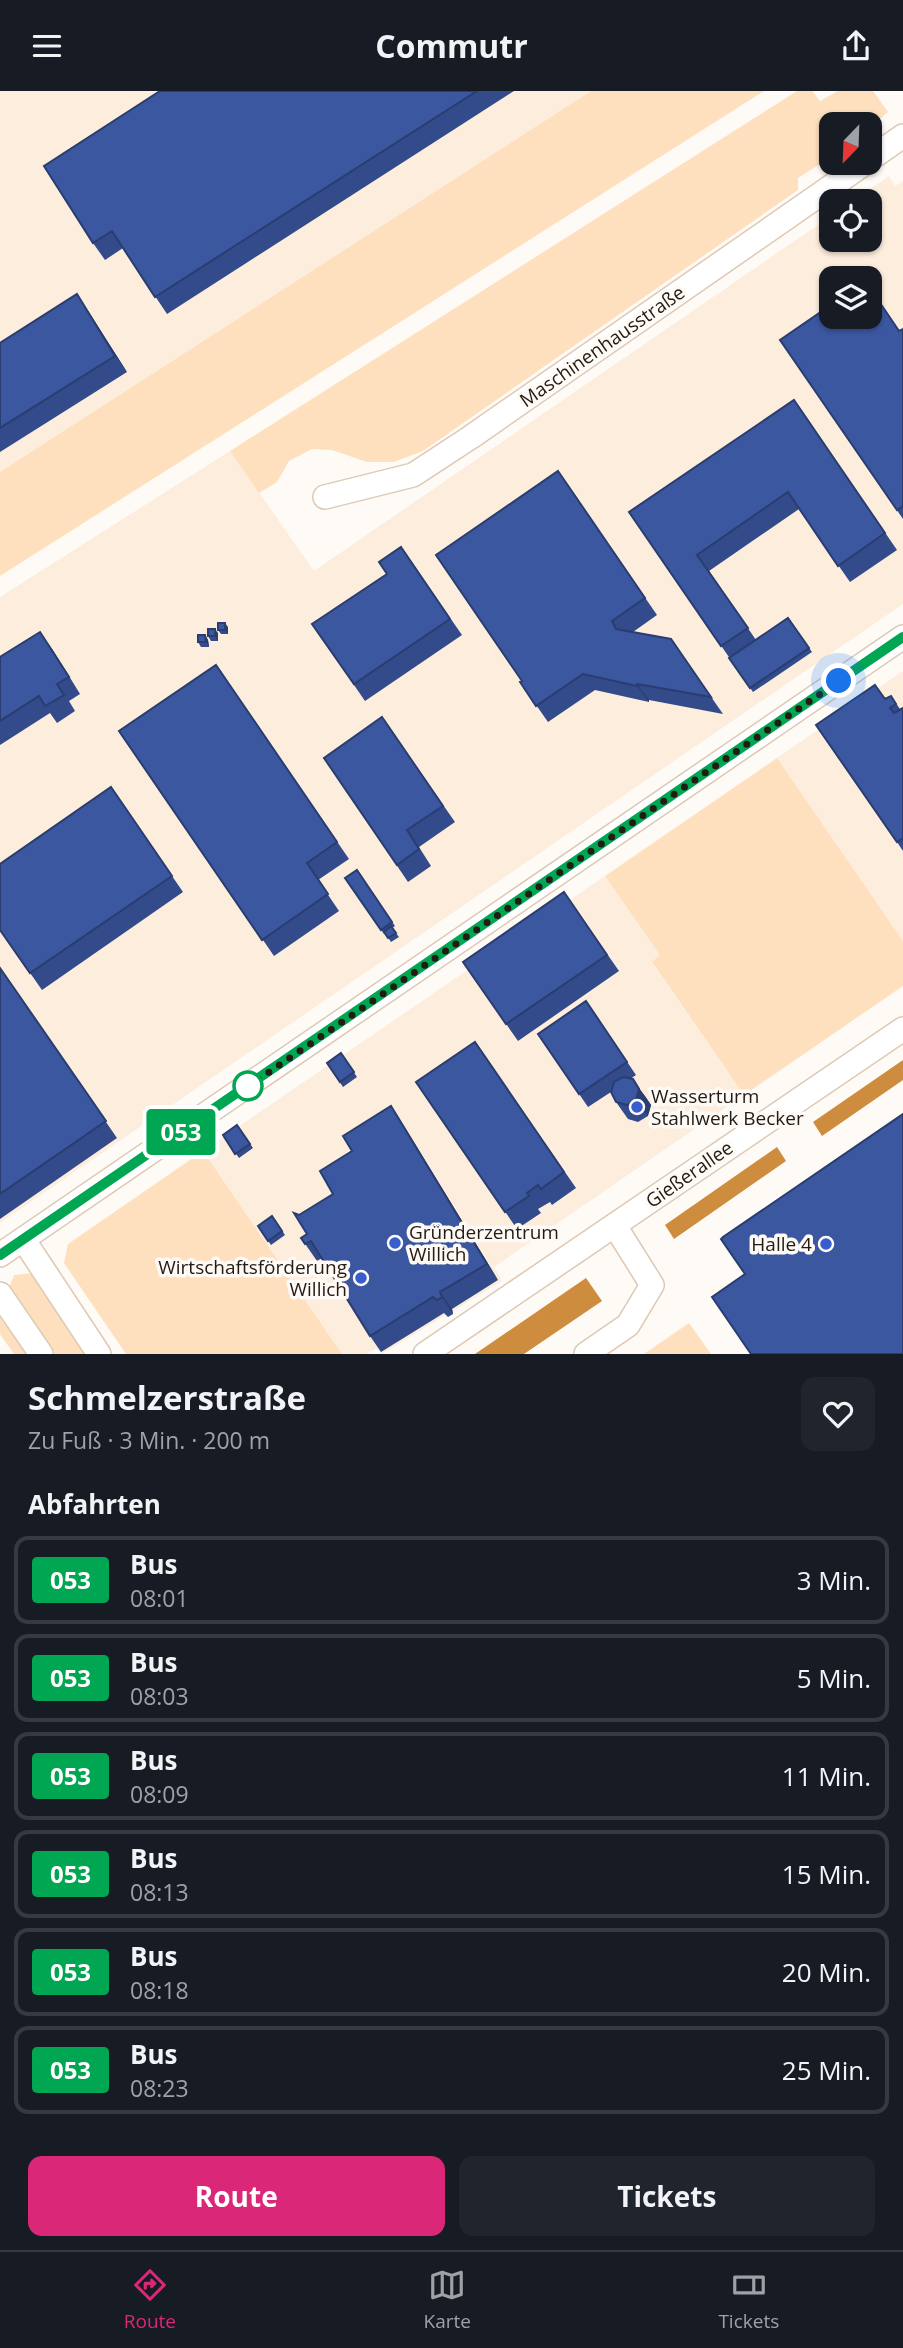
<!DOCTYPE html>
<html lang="de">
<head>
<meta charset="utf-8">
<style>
	:root { --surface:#171b24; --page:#20242c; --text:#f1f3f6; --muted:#9ea1a6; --line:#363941; --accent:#db2777 }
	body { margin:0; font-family:"Open Sans",sans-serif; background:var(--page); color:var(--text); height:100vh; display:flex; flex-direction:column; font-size:26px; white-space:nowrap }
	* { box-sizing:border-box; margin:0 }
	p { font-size:23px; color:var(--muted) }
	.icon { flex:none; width:38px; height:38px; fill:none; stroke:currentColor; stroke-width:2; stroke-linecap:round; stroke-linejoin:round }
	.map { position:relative; height:1263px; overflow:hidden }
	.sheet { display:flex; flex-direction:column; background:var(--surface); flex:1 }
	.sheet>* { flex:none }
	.badge { padding:0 14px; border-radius:5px; font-size:24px; line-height:46px }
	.needle { width:46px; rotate:203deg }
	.fabs { position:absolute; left:819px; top:21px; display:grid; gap:14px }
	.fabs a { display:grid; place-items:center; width:63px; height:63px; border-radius:14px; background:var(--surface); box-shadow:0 2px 5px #0004; font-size:35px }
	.you { position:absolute; width:35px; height:35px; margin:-18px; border:5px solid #fff; border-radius:50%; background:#1a73e8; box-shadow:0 0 0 10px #1a73e833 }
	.map>.badge { position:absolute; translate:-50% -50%; box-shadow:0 0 0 4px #fff }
	h2 { padding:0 28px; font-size:26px; line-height:63px }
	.round { display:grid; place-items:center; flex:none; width:74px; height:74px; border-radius:14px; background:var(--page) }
	.summary { display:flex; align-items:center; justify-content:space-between; height:119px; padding:0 28px }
	h1 { font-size:33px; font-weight:700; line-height:52px }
	.primary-button { display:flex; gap:14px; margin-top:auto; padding:14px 28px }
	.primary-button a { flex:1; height:80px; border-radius:14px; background:var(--accent); color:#fff; font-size:28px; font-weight:700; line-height:80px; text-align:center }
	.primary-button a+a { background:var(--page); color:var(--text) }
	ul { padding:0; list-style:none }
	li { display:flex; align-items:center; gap:21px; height:88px; margin:0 14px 10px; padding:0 14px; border:4px solid var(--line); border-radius:14px }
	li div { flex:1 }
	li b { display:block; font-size:26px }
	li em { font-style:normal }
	li .badge { min-width:77px; font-weight:700; text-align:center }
	header { display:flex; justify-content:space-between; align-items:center; height:91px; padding:0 28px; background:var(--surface); font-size:32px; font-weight:700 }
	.dock { display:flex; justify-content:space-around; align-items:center; height:98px; border-top:2px solid var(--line); background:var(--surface); font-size:19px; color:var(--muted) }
	.dock a { display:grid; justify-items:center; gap:4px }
	.dock .active { color:var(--accent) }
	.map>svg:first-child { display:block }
	.built { fill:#fdeddc; fill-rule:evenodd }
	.green { fill:#fedfbe }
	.water { fill:#ce8d3e }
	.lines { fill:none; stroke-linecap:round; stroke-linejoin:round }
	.street-casing { stroke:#ddc9b4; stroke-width:26 }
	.street { stroke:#fff; stroke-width:23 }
	.wall { fill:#334b8a }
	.shaded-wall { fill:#293d70 }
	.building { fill:#3b57a0; stroke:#293d70; stroke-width:2 }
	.line-casing { stroke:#fff; stroke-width:16 }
	.line { stroke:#00a651; stroke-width:10 }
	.walk { stroke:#231b14; stroke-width:7; stroke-dasharray:0 12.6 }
	.stop-dot { fill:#fff; stroke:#00a651; stroke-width:3.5 }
	.poi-dot { fill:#385dce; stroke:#fefaf6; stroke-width:2.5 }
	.labels { text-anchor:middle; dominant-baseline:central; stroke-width:7; stroke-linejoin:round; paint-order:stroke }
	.street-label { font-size:19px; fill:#231b14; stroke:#fefaf6 }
	.poi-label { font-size:19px; fill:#231b14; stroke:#fefaf6; text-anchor:start }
</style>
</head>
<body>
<header><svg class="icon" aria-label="menu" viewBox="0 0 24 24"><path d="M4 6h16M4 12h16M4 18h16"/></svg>Commutr<svg class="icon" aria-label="share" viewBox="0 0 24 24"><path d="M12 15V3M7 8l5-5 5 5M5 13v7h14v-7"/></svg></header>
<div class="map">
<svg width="903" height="1263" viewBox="0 0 903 1263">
	<rect width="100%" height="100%" fill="#fefaf6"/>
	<path class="built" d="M0 0H591L0 381Z
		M889 85 895 95 903 90V513L0 1132V506L230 360 314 480 831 125V149H870V110H853ZM831 187H870V226H831Z
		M903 580V850L777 667Z
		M605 785 661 865 652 872 744 1004 494 1176 502 1190 453 1220 454 1223 448 1226 446 1224 382 1263 376 1257 367 1263H342L203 1060Z"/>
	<path class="green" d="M591 0H764L0 485V381Z
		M797 0H812L820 10 838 0H873L888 21 870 36V33H831V66L798 87V99L423 360 394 371H367L332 359 312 358 289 370 277 391 259 402 230 360Z
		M777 667 903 850V895L744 1004 652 871 660 864 605 785Z
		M203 1060 342 1263H126L64 1172 68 1153Z
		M35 1182 89 1263H52L8 1200 14 1184Z
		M0 1219 32 1263H14L0 1243Z
		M689 1232 711 1263H644Z"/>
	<path class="water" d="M903 969V989L822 1045 813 1031Z
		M777 1056 786 1070 674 1148 665 1134Z
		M586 1187 602 1210 524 1263H475Z"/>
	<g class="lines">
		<defs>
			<path id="street" d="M870 68 903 45
				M325 406 413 384 471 346 865 72
				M23 1148 99 1263
				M0 1164 903 546
				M0 1203 41 1263
				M425 1263 903 938
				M586 1263 628 1234 652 1194 615 1135"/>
		</defs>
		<use href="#street" class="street-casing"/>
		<use href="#street" class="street"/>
	</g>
	<path class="wall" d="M160 0H514L167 223 123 157 105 169 93 152Z
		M88 220 127 281 0 361V252Z
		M903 238V428L780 249 899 240Z
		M794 309 897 459 850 491 799 418 709 480 756 549 788 527 812 561 753 601 629 421Z
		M558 380 657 524 633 541 671 548 723 623 649 609V611L595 599 548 631 520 591 522 590Z
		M401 456 462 544 365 610 312 533 387 483Z
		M228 536V543H221L218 539Z
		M218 542V550H211L208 545Z
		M205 544 208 549 209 556H201L198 551Z
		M52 558 80 603 69 610 75 620 57 632 50 622 0 654V566Z
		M216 574 349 768 318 789 339 820 274 865 119 640Z
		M891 605 900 618 903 617V760L897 751 885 608Z
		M382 626 455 731 419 756 431 775 408 791 324 667Z
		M111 696 183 801 42 899 0 839Z
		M357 779 395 835 392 837 399 846 391 851 385 842 384 843 345 787Z
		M564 801 619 880 518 950 463 871Z
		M0 877 117 1047 0 1128Z
		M586 910 636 984 630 988 645 1005 651 1014 648 1025 638 1031 628 1028 616 1011 611 1001 588 1016 538 943Z
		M475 951 576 1097 552 1114 550 1111 538 1118 541 1122 517 1138 416 991Z
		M341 962 357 986 343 996 327 972Z
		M391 1015 402 1032 498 1189 452 1218 453 1223 448 1226 444 1222 381 1261 370 1245 322 1167 317 1170 301 1147 307 1143 299 1124 333 1103 352 1060Z
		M237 1034 253 1057 239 1067 223 1044Z
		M272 1125 285 1144 271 1154 258 1135Z"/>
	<path class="shaded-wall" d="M77 203 88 220 127 281 115 265Z
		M225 532 228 536V543L225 539Z
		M215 538 218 542V550L215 545Z
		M40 541 52 558 80 603 69 586Z
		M205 544 208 549 209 556 206 551Z
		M637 593 649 609V611L637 595Z
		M633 988 651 1014 648 1025 636 1008Z
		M391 1015 402 1032 498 1189 487 1173Z
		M440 1201 452 1218 453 1223 442 1206Z"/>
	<path class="building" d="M160 0H477L155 206 112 140 93 152 44 75Z
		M870 197 899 240 903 238V415L897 419 780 249 831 214V226H870Z
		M77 203 115 265 0 337V252Z
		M794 309 885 442 838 475 788 401 697 464 748 537 721 555 629 421Z
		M558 380 645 507 612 530 616 538 671 548 711 606 637 593V595L583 583 536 615 520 591 522 590 436 464Z
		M401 456 450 528 354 593 312 533 387 483 379 471Z
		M788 527 809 557 750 597 729 567Z
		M218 532H225V539H218Z
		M208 538H215V545H208Z
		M40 541 69 586 57 593 64 604 45 615 39 605 0 630V566Z
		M198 544H205L206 551H198Z
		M216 574 337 751 307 772 328 803 262 849 119 640Z
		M875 594 885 608 891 605 896 613 890 617 894 622 903 617V747L897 751 816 634Z
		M382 626 443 715 407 739 419 758 397 774 324 667Z
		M111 696 172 785 30 882 0 839V773Z
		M357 779 392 831 381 839 345 787Z
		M564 801 607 864 506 933 463 871Z
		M391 835 396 842 388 847 384 841Z
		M0 877 106 1030 0 1103Z
		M586 910 627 971 579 1003 538 943Z
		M475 951 564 1081 541 1098 538 1094 527 1102 529 1105 505 1121 416 991Z
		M341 962 354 981 340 991 327 972Z
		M623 986 633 988 639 998 636 1008 627 1014 616 1011 611 1001 614 991Z
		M391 1015 487 1173 440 1201 442 1206 437 1209 433 1206 370 1245 311 1150 305 1153 301 1147 307 1143 294 1122 299 1124 333 1103 320 1080 352 1060 343 1045Z
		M903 1023V1263H751L712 1206 745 1183 721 1148 723 1146Z
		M237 1034 250 1053 235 1063 223 1044Z
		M272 1125 282 1140 268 1150 258 1135Z"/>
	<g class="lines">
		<defs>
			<path id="line" d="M0 1164 903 546"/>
		</defs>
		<use href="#line" class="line-casing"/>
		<use href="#line" class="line"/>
		<path class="walk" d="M248 995 243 999 839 590"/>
	</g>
	<circle class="stop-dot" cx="248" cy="995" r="14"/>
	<g class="poi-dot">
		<circle cx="637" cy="1016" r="7"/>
		<circle cx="395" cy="1152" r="7"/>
		<circle cx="826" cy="1153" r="7"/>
		<circle cx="361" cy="1187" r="7"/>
	</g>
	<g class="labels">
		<g class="street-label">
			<text transform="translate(602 255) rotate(-35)">Maschinenhausstraße</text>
			<text transform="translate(689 1083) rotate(-35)">Gießerallee</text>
		</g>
		<g class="poi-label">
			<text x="651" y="1005">Wasserturm<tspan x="651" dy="22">Stahlwerk Becker</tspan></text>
			<text x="409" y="1141">Gründerzentrum<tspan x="409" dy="22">Willich</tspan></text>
			<text x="812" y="1153" text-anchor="end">Halle 4</text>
			<text x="347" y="1176" text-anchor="end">Wirtschaftsförderung<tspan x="347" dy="22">Willich</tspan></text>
		</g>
	</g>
</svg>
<div class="fabs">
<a><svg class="needle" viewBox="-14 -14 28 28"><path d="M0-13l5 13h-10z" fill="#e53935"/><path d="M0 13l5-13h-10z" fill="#9ea1a6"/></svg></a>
<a><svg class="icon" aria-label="locate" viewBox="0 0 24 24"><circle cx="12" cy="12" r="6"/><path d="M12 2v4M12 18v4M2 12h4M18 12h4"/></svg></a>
<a><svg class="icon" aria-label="layers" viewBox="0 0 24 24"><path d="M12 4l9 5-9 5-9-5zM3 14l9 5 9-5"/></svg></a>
</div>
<div class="you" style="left:839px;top:590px"></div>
<b class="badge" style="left:181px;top:1041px;background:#00a651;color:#fff">053</b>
</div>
<section class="sheet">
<div class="summary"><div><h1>Schmelzerstraße</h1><p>Zu Fuß · 3 Min. · 200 m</p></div><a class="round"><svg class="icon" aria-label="heart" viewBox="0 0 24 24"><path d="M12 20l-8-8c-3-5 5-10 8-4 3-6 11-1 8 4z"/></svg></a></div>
<h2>Abfahrten</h2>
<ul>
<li><span class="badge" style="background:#00a651;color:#fff">053</span><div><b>Bus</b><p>08:01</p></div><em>3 Min.</em></li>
<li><span class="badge" style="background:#00a651;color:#fff">053</span><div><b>Bus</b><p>08:03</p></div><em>5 Min.</em></li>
<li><span class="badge" style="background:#00a651;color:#fff">053</span><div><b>Bus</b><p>08:09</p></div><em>11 Min.</em></li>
<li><span class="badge" style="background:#00a651;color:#fff">053</span><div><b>Bus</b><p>08:13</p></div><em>15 Min.</em></li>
<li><span class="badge" style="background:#00a651;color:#fff">053</span><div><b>Bus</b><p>08:18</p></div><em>20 Min.</em></li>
<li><span class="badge" style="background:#00a651;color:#fff">053</span><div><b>Bus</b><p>08:23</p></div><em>25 Min.</em></li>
</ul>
<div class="primary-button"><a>Route</a><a>Tickets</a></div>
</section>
<nav class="dock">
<a class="active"><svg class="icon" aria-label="directions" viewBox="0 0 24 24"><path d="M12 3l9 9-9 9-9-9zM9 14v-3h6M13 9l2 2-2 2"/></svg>Route</a>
<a><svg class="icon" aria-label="map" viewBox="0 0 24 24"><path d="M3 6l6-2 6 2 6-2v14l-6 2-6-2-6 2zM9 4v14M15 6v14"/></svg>Karte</a>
<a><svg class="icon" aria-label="tickets" viewBox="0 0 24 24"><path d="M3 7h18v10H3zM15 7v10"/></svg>Tickets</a>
</nav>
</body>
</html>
